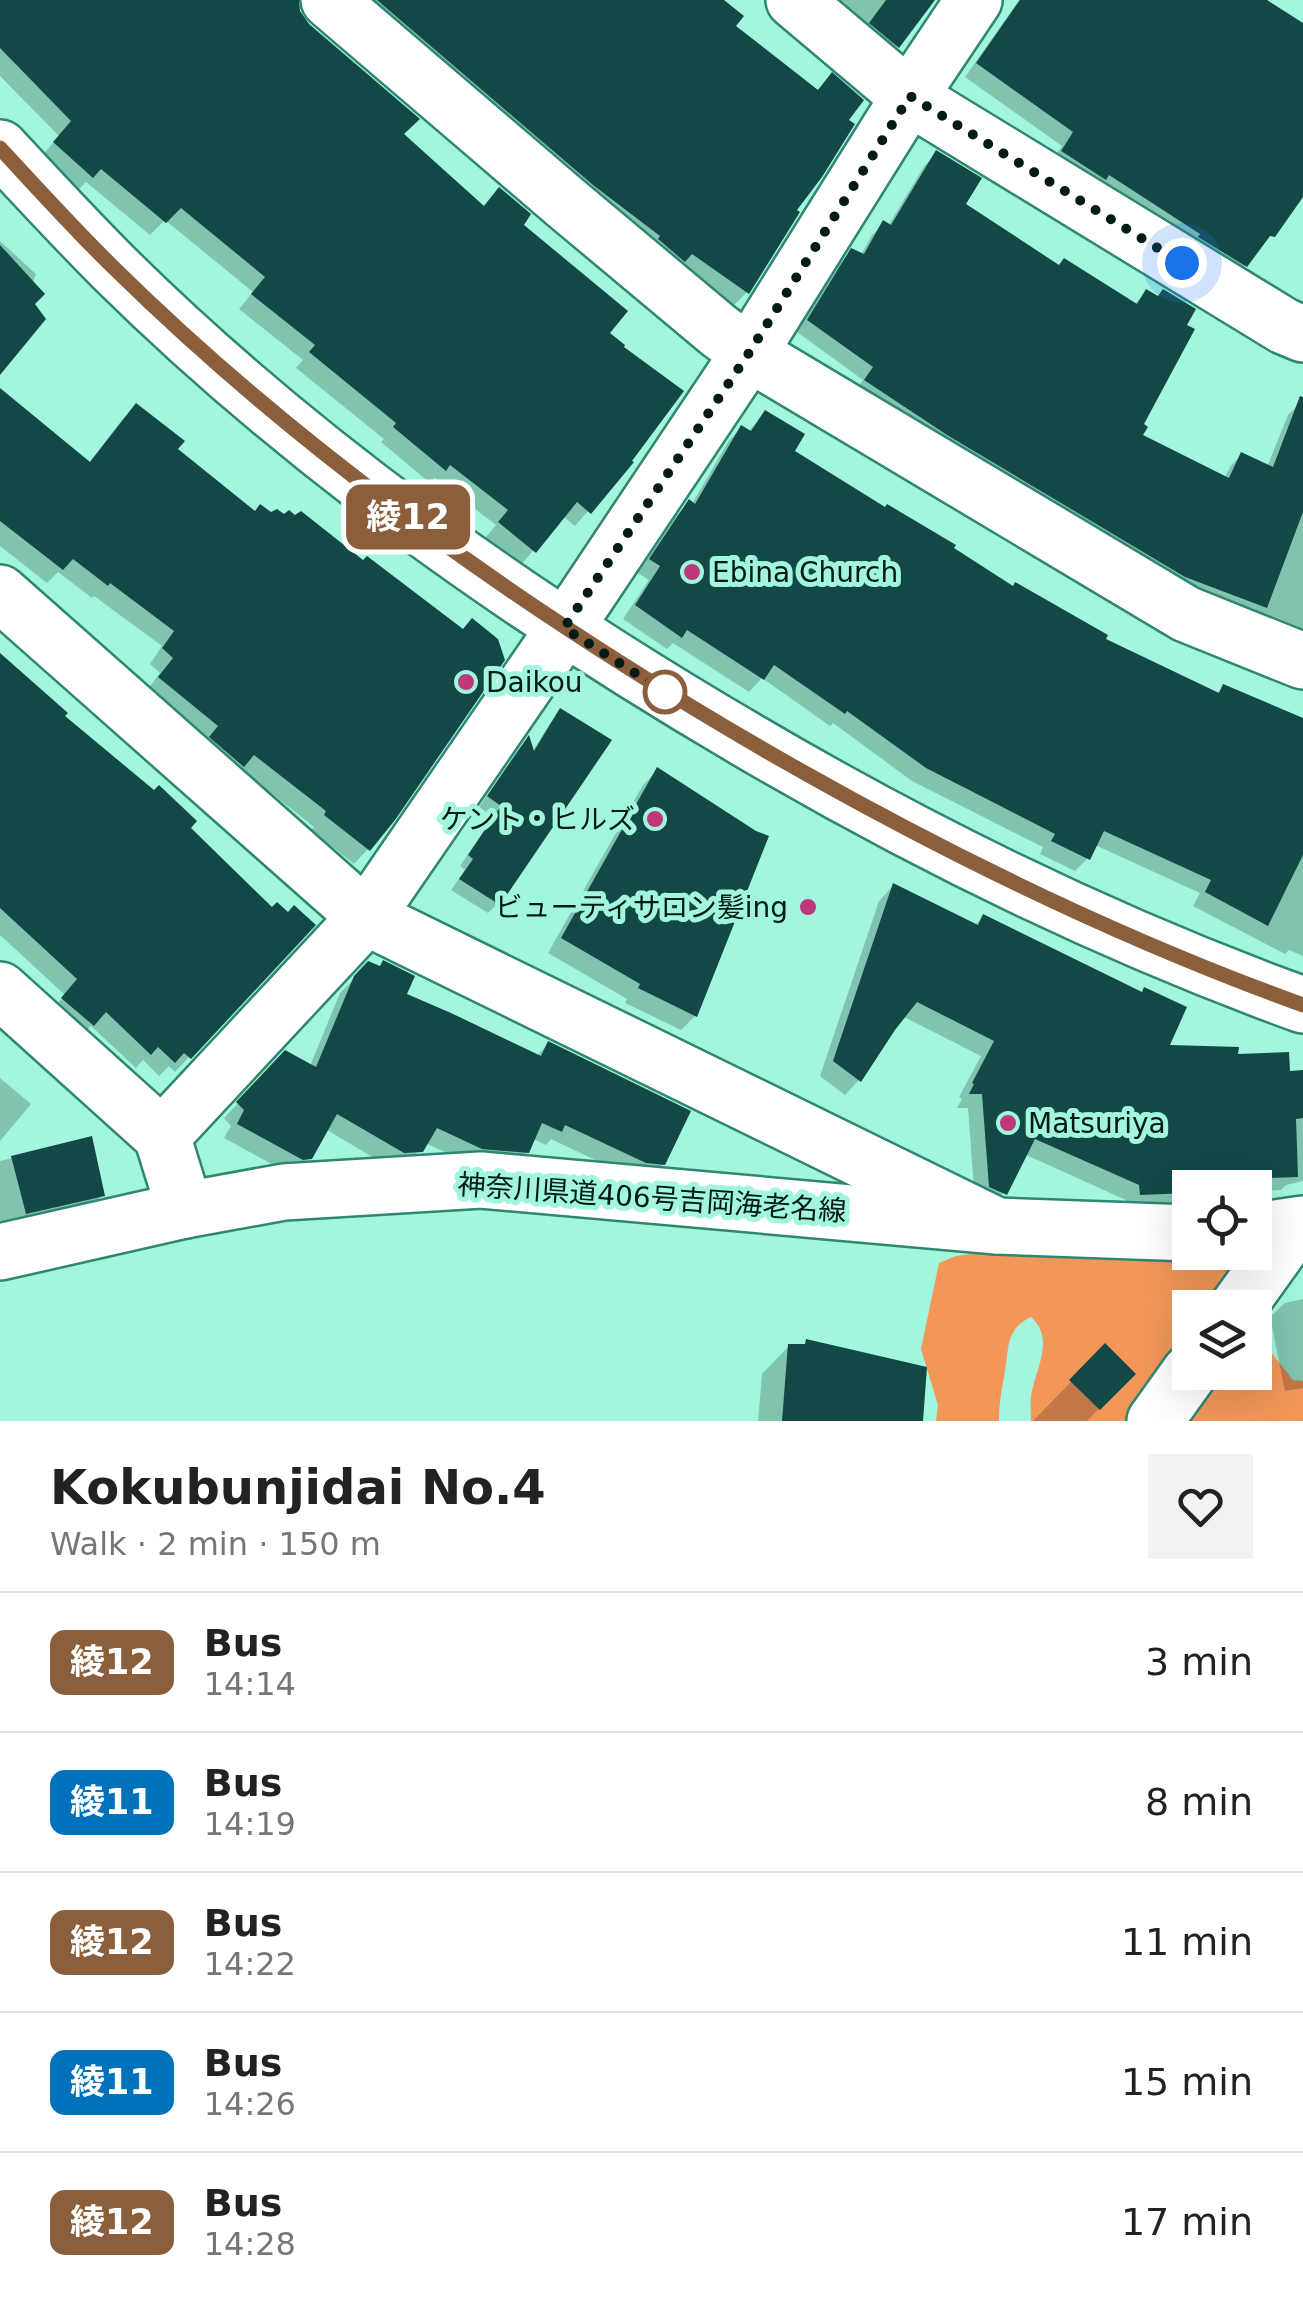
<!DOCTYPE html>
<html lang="en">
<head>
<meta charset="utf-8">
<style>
	:root { --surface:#fff; --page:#f2f2f2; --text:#222; --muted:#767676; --line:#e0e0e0 }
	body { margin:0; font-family:"DejaVu Sans","Noto Sans JP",sans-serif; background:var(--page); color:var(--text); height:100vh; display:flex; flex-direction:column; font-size:38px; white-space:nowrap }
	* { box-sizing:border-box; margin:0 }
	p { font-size:32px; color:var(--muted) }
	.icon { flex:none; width:55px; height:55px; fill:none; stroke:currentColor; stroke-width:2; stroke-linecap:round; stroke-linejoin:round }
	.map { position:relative; height:1421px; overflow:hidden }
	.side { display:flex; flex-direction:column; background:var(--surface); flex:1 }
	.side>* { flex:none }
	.badge { padding:0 20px; border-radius:15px; font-size:35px; line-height:65px }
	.tools { position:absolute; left:1172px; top:1170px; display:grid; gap:20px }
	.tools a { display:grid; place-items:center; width:100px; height:100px; border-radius:0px; background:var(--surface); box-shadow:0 10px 40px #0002; font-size:50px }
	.you { position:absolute; width:50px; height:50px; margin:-25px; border:8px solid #fff; border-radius:50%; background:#1a73e8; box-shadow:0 0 0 15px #1a73e833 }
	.map>.badge { position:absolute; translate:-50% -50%; box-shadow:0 0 0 5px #fff }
	.round { display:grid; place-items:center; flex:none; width:105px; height:105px; border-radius:0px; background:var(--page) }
	.summary { display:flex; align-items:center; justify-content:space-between; height:170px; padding:0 50px }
	h1 { font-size:48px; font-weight:700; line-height:75px }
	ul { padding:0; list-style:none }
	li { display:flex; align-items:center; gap:30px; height:140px; padding:0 50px; border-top:2px solid var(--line) }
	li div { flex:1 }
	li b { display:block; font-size:38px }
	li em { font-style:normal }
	li .badge { min-width:110px; font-weight:700; text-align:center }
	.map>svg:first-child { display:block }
	.forest { fill:#f29758 }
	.shadow { fill:#0003 }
	.building { fill:#134847 }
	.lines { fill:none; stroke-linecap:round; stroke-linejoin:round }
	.minor-casing { stroke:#2f8671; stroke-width:60 }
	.major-casing { stroke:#2f8671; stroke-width:60 }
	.minor { stroke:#fff; stroke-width:55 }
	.major { stroke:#fff; stroke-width:55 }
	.line-casing { stroke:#fff; stroke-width:22 }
	.line { stroke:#8b5e3c; stroke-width:15 }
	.walk { stroke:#021b15; stroke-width:10; stroke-dasharray:0 18 }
	.poi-dot { fill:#bd387b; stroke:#a1f6dd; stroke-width:4 }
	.stop-dot { fill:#fff; stroke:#8b5e3c; stroke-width:5 }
	.labels { text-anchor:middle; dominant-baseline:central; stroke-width:10; stroke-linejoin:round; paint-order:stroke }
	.poi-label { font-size:28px; fill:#021b15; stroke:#a1f6dd; text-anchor:start }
	.street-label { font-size:28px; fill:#021b15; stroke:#a1f6dd }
</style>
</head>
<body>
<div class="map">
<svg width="1303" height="1421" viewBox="0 0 1303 1421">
	<rect width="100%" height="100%" fill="#a1f6dd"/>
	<path class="forest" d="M988 1252 1214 1253 1236 1262 1253 1307 1190 1308V1372H1255V1316L1262 1341 1293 1380 1303 1381V1421H1031C1031 1413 1030 1404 1031 1396 1035 1369 1056 1339 1031 1317 1008 1328 1009 1343 1006 1364 1003 1386 999 1398 999 1421H936L938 1405 921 1349 939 1263 956 1256Z"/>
	<path class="shadow" d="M0 0H296L297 10 401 135 482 208 499 190 520 225 607 333 630 463 575 526 563 516 520 566 485 538 496 525 435 478 430 483 381 442 384 439 296 368 303 360 239 309 253 292 165 220 150 235 86 182 78 190 41 157 59 136 0 76Z
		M347 0H720L733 26 816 91 832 76 794 210 747 292 733 306 677 267Z
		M816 0H932L897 46 885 58Z
		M1019 0H1263L1303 26V188L1245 265 1232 278 1050 164 1062 146 965 77Z
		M937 154 962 205 1058 268 1134 305 1146 292 1140 436 1224 479 1230 467 1241 455 1267 467 1288 415 1300 403 1303 404V645L1173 588 854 393 863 380 797 332 840 263 852 251 861 255 872 235 884 224 888 226 925 165Z
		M0 241 36 274 32 284V304L0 371Z
		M0 391 89 463 122 420 136 406 175 449 368 849 354 864 311 830 314 827 145 693 160 673 150 664 162 646 94 596 92 598 58 572 47 583 0 546Z
		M765 413 792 452 1012 588 1103 640 1216 694 1223 687 1303 726V956L1289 950 1285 954 1193 906 1200 893 1095 845 1088 858 1075 871 1040 854 1043 847 912 781 833 723 830 726 762 678 749 692 673 643 667 649 623 619 649 580 638 573 676 516 689 503 692 504 728 442 741 428 748 432Z
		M0 655 62 717 187 828 272 911 312 925 175 1072 169 1066 159 1076 143 1060 136 1068 91 1026 78 1038 49 1013 65 995 0 935Z
		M561 712 498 903 488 913 451 890 465 870 460 866 493 817 479 807 519 748 528 740 532 752 551 722Z
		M658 770 695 1016 681 1030 625 1003 627 999 548 953 643 785Z
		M893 886 974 926 983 917 1166 1048 1236 1056 1287 1074 1303 1072V1181L1286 1185 1281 1190 1255 1191V1188H1190V1206L1126 1209V1200L1024 1154 1003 1193 988 1208 975 1202 968 1108H957L962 1099 959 1097 981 1056 902 1016 859 1080 845 1095 820 1076 879 901Z
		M369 964 404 996 536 1057 548 1044 663 1164 649 1178 631 1177 551 1139 546 1145 533 1139 527 1152 512 1166 467 1162 425 1143 406 1166 389 1167 327 1130 310 1157 295 1172 288 1173 224 1138 231 1126 224 1118 271 1068 310 1066 340 993Z
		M0 1078 31 1104 0 1141Z
		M90 1139 102 1195 88 1210 0 1230V1161Z
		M1303 1299V1388L1285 1391 1270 1317 1285 1303Z
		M807 1341 921 1421H758L762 1374 789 1346 802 1347Z
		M1105 1347 1132 1374 1087 1421H1033Z"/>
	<path class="building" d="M0 0H299L300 11 309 24 420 119 404 134 484 206 499 187 531 214 524 225 628 311 610 333 625 345 624 347 684 391 632 461 634 462 591 514 577 502 536 553 498 522 508 510 450 465 446 471 393 427 396 423 309 352 315 345 251 294 265 277 181 208 166 223 101 169 93 178 53 142 71 121 0 48Z
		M377 0H724L744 16 736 26 818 90 832 72 864 100 849 120 855 124 822 177 797 210 800 212 749 294 692 254 685 262 658 239 660 236 593 185Z
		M886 0H935L899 48 869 23Z
		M1020 0H1267L1303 23V197L1275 237 1270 236 1247 267 1198 237 1200 234 1109 175 1106 180 1061 151 1073 132 976 63Z
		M936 150 982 178 966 204 1059 265 1064 258 1137 304 1146 289 1158 296 1163 289 1196 309 1187 325 1195 329 1144 424 1148 427 1143 435 1229 478 1241 452 1273 467 1300 396 1303 397V512L1267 608 1185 577 947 435 864 380 873 367 807 320 851 248 864 254 883 220 891 225Z
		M0 245 45 294 35 304 46 319 0 375Z
		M0 388 90 462 136 403 185 441 178 449 255 511 260 504 271 512 277 509 284 514 289 510 295 515 301 511 363 560 367 556 463 629 472 618 498 639 505 660 395 820 370 851 324 815 326 811 254 755 244 767 209 737 218 726 158 677 173 658 162 648 174 631 110 583 108 586 73 559 63 570 0 521Z
		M765 410 805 434 795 451 885 507 887 504 956 545 954 548 1013 586 1015 582 1108 635 1106 639 1219 693 1223 684 1303 718V855L1268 926 1205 892 1211 880 1104 831 1090 860 1051 841 1055 834 926 768 847 711 845 714 774 665 764 680 687 630 682 638 635 605 660 566 649 559 689 499 695 504 741 425 751 431Z
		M0 653 68 713 65 716 154 790 159 785 197 821 191 828 272 907 277 902 288 912 294 905 316 925 191 1059 184 1053 175 1063 158 1047 151 1055 106 1012 94 1026 61 998 77 979 0 908Z
		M560 708 612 740 500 905 459 879 473 859 468 855 501 806 487 796 529 735 534 751Z
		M657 767 756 831 769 836 697 1017 638 988 640 984 561 938Z
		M893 883 978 925 983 914 1142 992 1144 987 1187 1007 1170 1045 1239 1047 1238 1054 1289 1052 1290 1071 1303 1070V1118L1296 1119 1298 1177 1218 1180 1219 1188H1190V1193L1140 1195 1139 1185 1035 1139 1007 1195 989 1187 982 1094H969L974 1084 972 1083 994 1041 917 1002 895 1030 861 1082 833 1061Z
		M383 960 415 976 407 994 451 1013 541 1056 548 1041 691 1111 665 1165 646 1163 565 1125 562 1132 542 1123 529 1153 482 1149 437 1128 423 1152 404 1153 337 1114 312 1159 303 1160 237 1124 244 1110 236 1102 285 1050 316 1067 354 976 368 961 380 966Z
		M92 1136 105 1196 26 1214 11 1156Z
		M806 1339 927 1367 923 1421H782L788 1344H805Z
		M1105 1343 1136 1374 1100 1410 1069 1380Z"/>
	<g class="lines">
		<defs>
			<path id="minor" d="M329 0 566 203 719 331 749 353 1186 614 1303 661
				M794 0 909 97 1284 326 1303 334
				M0 148C38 189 75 229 114 268 302 454 520 607 747 740 924 844 1110 935 1303 1005
				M0 593 366 917 997 1226
				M0 990 162 1136 185 1210
				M162 1136 366 917 584 600 749 353 909 97 974 0
				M1237 1308 1295 1227
				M1155 1421 1190 1372"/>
			<path id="major" d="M1255 1231 1303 1224
				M0 1252 185 1210 284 1192 481 1180 997 1226 1190 1233"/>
		</defs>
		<use href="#minor" class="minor-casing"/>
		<use href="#major" class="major-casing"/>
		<use href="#minor" class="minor"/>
		<use href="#major" class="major"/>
	</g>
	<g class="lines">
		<defs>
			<path id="line" d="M0 148C38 189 75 230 114 268 306 457 529 613 761 748 934 848 1115 937 1303 1005"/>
		</defs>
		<use href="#line" class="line-casing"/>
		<use href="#line" class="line"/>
		<path class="walk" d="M665 692 564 628 749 353 910 96 1182 263"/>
	</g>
	<g class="poi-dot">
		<circle cx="692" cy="572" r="10"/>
		<circle cx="466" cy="682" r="10"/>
		<circle cx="655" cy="819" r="10"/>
		<circle cx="808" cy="907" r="10"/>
		<circle cx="1008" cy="1123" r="10"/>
	</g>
	<circle class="stop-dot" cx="665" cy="692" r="20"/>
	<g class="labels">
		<g class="poi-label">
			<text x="712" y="572">Ebina Church</text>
			<text x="486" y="682">Daikou</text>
			<text x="635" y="819" text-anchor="end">ケント・ヒルズ</text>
			<text x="788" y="907" text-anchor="end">ビューティサロン髪ing</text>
			<text x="1028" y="1123">Matsuriya</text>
		</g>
		<g class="street-label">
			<text transform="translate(652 1198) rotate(4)">神奈川県道406号吉岡海老名線</text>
		</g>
	</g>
</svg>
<div class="tools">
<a><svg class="icon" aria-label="locate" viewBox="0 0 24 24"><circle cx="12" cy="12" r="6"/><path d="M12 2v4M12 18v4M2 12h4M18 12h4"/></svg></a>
<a><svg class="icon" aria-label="layers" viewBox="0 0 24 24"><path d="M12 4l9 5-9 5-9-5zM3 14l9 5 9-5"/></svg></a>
</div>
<div class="you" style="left:1182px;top:263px"></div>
<b class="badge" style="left:408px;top:517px;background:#8b5e3c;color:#fff">綾12</b>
</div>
<section class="side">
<div class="summary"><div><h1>Kokubunjidai No.4</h1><p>Walk · 2 min · 150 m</p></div><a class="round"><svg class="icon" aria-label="heart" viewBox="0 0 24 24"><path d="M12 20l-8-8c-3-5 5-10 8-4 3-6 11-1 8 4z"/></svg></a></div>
<ul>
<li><span class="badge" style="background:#8b5e3c;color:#fff">綾12</span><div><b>Bus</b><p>14:14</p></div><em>3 min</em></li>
<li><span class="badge" style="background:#0072bc;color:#fff">綾11</span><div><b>Bus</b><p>14:19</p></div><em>8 min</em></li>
<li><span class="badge" style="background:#8b5e3c;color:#fff">綾12</span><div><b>Bus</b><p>14:22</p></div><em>11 min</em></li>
<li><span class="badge" style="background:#0072bc;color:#fff">綾11</span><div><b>Bus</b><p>14:26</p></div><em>15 min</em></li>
<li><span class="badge" style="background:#8b5e3c;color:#fff">綾12</span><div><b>Bus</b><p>14:28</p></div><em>17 min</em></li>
</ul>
</section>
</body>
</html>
